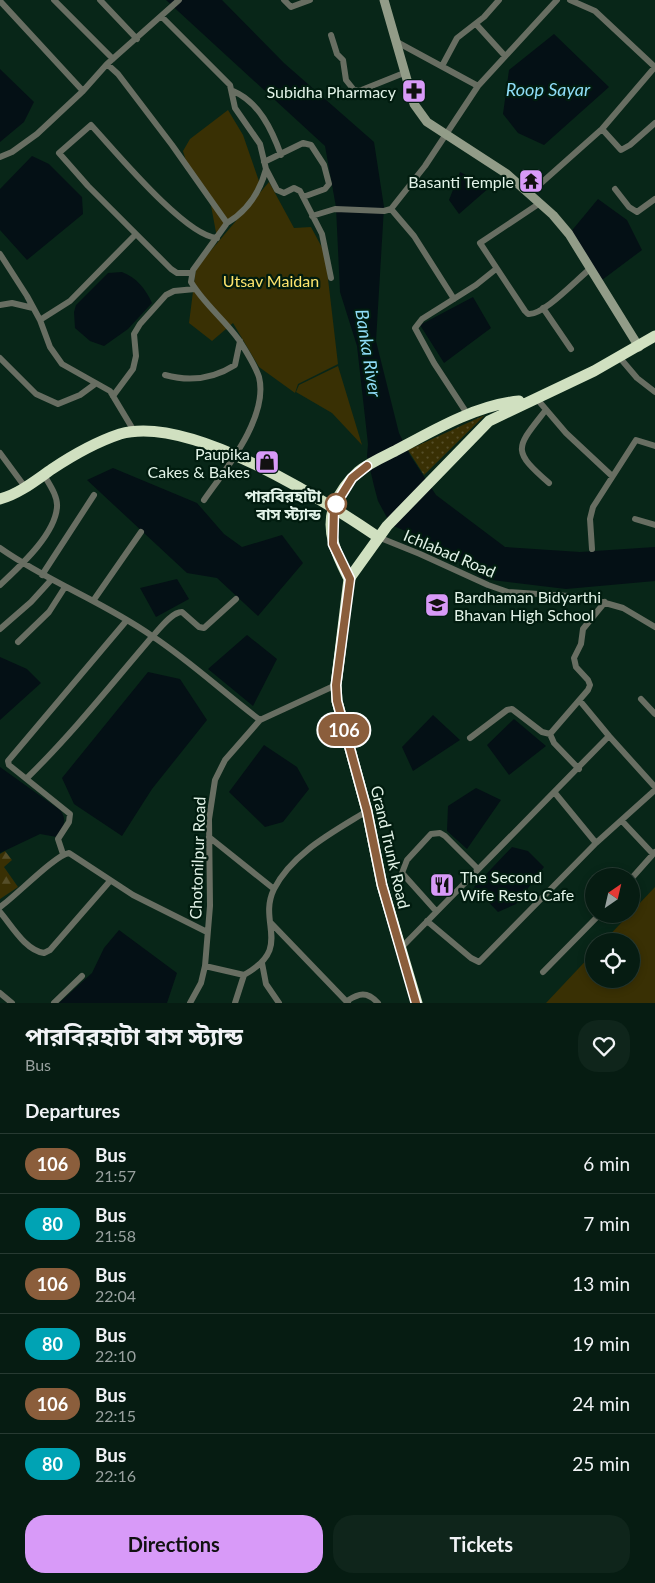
<!DOCTYPE html>
<html lang="en">
<head>
<meta charset="utf-8">
<style>
	:root { --surface:#061c12; --page:#0f251b; --text:#f1f3f6; --muted:#98a19f; --line:#273a32; --accent:#d89af8 }
	body { margin:0; font-family:Lato,"Noto Sans Bengali",sans-serif; background:var(--page); color:var(--text); height:100vh; display:flex; flex-direction:column; font-size:19px; white-space:nowrap }
	* { box-sizing:border-box; margin:0 }
	p { font-size:16px; color:var(--muted) }
	.icon { flex:none; width:28px; height:28px; fill:none; stroke:currentColor; stroke-width:2; stroke-linecap:round; stroke-linejoin:round }
	.map { position:relative; height:1003px; overflow:hidden }
	.drawer { display:flex; flex-direction:column; background:var(--surface); flex:1 }
	.drawer>* { flex:none }
	.badge { padding:0 10px; border-radius:16px; font-size:18px; line-height:32px }
	.needle { width:32px; rotate:34deg }
	.buttons { position:absolute; left:585px; top:868px; display:grid; gap:10px }
	.buttons a { display:grid; place-items:center; width:55px; height:55px; border-radius:50%; background:var(--surface); box-shadow:0 2px 8px #0003,0 0 0 1px var(--line); font-size:25px }
	.map>.badge { position:absolute; translate:-50% -50%; box-shadow:0 0 0 2px #fff }
	h2 { padding:0 25px; font-size:19px; line-height:45px }
	.round { display:grid; place-items:center; flex:none; width:52px; height:52px; border-radius:20px; background:var(--page) }
	.headline { display:flex; align-items:center; justify-content:space-between; height:85px; padding:0 25px }
	h1 { font-size:24px; font-weight:700; line-height:38px }
	.cta { display:flex; gap:10px; margin-top:auto; padding:10px 25px }
	.cta a { flex:1; height:58px; border-radius:20px; background:var(--accent); color:#111; font-size:20px; font-weight:700; line-height:58px; text-align:center }
	.cta a+a { background:var(--page); color:var(--text) }
	ul { padding:0; list-style:none }
	li { display:flex; align-items:center; gap:15px; height:60px; padding:0 25px; border-top:1px solid var(--line) }
	li div { flex:1 }
	li b { display:block; font-size:19px }
	li em { font-style:normal }
	li .badge { min-width:55px; font-weight:700; text-align:center }
	.map>svg:first-child { display:block }
	.grass { fill:url(#grass-dots) }
	.forest { fill:url(#forest-firs) }
	.park { fill:#393004 }
	.water { fill:#041015 }
	.lines { fill:none; stroke-linecap:round; stroke-linejoin:round }
	.street { stroke:#686e62; stroke-width:6 }
	.secondary { stroke:#929c88; stroke-width:9 }
	.highway { stroke:#d0e0c0; stroke-width:11 }
	.line-casing { stroke:#fff; stroke-width:11 }
	.line { stroke:#8b5e3c; stroke-width:8 }
	.stop-dot { fill:#fff; stroke:#8b5e3c; stroke-width:2.5 }
	.labels { text-anchor:middle; dominant-baseline:central; stroke-width:4.5; stroke-linejoin:round; paint-order:stroke }
	.poi-label { font-size:16px; fill:#e2f3e8; stroke:#011c0f; text-anchor:end }
	.park-label { font-size:16px; fill:#fde46d; stroke:#011c0f }
	.stop-label { font-size:16px; font-weight:bold; fill:#e2f3e8; stroke:#011c0f; text-anchor:end }
	.street-label { font-size:16px; fill:#e2f3e8; stroke:#011c0f }
	.water-label { font-size:18px; font-style:italic; fill:#8fddf7; stroke:#011c0f }
</style>
</head>
<body>
<div class="map">
<svg width="655" height="1003" viewBox="0 0 655 1003">
	<defs>
		<pattern id="grass-dots" width="8" height="8" patternUnits="userSpaceOnUse" patternTransform="scale(1.25)"><rect width="8" height="8" fill="#393004"/><path d="M2 2h.1M6 6h.1" fill="none" stroke="#554e29" stroke-width="1.8" stroke-linecap="round"/></pattern>
		<pattern id="forest-firs" width="22" height="20" patternUnits="userSpaceOnUse" patternTransform="scale(1.25)"><rect width="22" height="20" fill="#393004"/><path d="M5 1l3.5 6h-7zM16 11l3.5 6h-7z" fill="#554e29"/></pattern>
	</defs>
	<rect width="100%" height="100%" fill="#082618"/>
	<path class="grass" d="M485 415 424 475 408 450Z"/>
	<path class="forest" d="M5 851 12 860 4 867 18 887 0 899V854Z"/>
	<path class="park" d="M228 110 243 135 261 187 217 238 210 200 188 168 183 151 190 139Z
		M269 182 294 228 311 227 325 253 338 364 298 384 295 393 259 367 233 323 212 341 189 323 196 268Z
		M338 366 362 445 332 413 296 392 299 385Z
		M655 887V1003H546L594 952V979H631V941H604Z"/>
	<path class="water" d="M166 0H222L284 63 374 142 384 207 376 341 399 433 410 455 436 495 505 547 580 552 655 547V581L566 589 484 579 429 541 391 525 378 501 374 486 367 456 368 444 357 346 340 292 336 207 325 146Z
		M554 34 609 87 544 145 518 133 503 114 509 70Z
		M0 69 34 102 24 122 0 142Z
		M32 156 49 164 82 197 83 214 27 260 0 230V189Z
		M460 172 490 187 459 214 449 200Z
		M598 199 627 220 642 250 598 283 569 234Z
		M122 272C137 278 145 288 152 303L128 329 104 346 90 341 75 328 74 312 76 305 108 273Z
		M473 297 491 328 444 363 420 325Z
		M113 468 197 503 224 534 242 547 282 535 303 563 258 616 217 578 187 573 87 480Z
		M177 579 189 599 156 617 140 588Z
		M247 635 277 659 253 706 208 669Z
		M0 657 27 669 41 683 0 720Z
		M148 672 180 679 207 720 152 789 122 836 74 804 62 778Z
		M433 715 460 740 413 771 402 747Z
		M514 719 546 746 509 775 487 745Z
		M264 745 297 767 309 789 283 822 265 827 229 792Z
		M0 767 60 810C68 820 63 827 57 837L40 834 0 853Z
		M476 788 501 800 467 849 447 831 448 806Z
		M512 847 528 851 544 867 516 904 498 912 474 887Z
		M119 930 177 973 167 1003H59L92 973 104 948Z"/>
	<g class="lines">
		<path class="street" d="M54 0 113 59
			M100 0 137 39
			M284 0 291 7 310 0
			M570 0 595 11 655 67
			M0 1 83 91
			M161 16 230 85 235 108 260 144 266 169 277 190 284 193 294 188 300 191 322 234 331 278
			M476 24 505 56
			M331 35 337 54 343 60 346 80 354 90 359 91 404 73
			M395 41 478 86
			M107 64 118 74 172 145 227 223 193 270 191 282C204 304 224 319 239 340 246 351 255 365 259 377 269 417 225 470 204 500
			M442 66 457 38 484 17 499 0
			M233 91C259 102 272 130 281 155
			M602 129 621 150 630 145 655 123
			M0 157 12 152 37 134 83 91 107 64 179 0
			M264 162 303 143 311 145 324 165 329 184 325 189 303 197
			M615 189 629 207 637 212 655 199
			M530 193 602 129 655 67
			M540 203 480 243 525 311 528 314C543 316 577 279 590 269
			M391 209 414 236 454 299
			M312 216 335 209 384 211 391 209 425 166 478 86 557 0
			M227 223C247 211 260 192 266 169
			M0 254 27 296 40 320 50 347 62 364 110 391 134 431
			M192 273H177L171 269 88 186 59 153 91 125C115 151 185 236 217 238
			M0 305 12 303 33 308
			M543 308 571 349
			M40 320 70 301 135 235
			M0 358 36 394 58 404 80 395 95 384
			M620 358 637 378 655 392
			M165 375C190 382 213 379 235 365L240 341
			M113 396 133 369 136 356 134 334 140 324 166 295 174 291 195 289
			M537 399 566 433 612 476
			M545 411C516 448 511 450 549 483
			M468 415 434 363 415 328 422 319 476 285 496 269
			M0 453 25 487
			M635 519 655 525
			M378 537 420 554 488 585 508 592 584 597 623 608 655 627
			M0 548C48 582 104 602 152 636 190 661 224 693 260 720
			M592 549 590 519 593 507 636 440 655 446
			M42 575 94 495
			M0 585C19 567 55 535 57 507 58 496 49 484 44 475
			M93 601 141 532
			M0 629 31 602 51 580
			M18 642 49 612 65 587
			M641 699 655 714
			M609 736 655 787
			M470 738 507 710 512 709 542 732 550 734
			M579 769 554 743 550 734 588 690 590 685 588 680 576 667 574 658 581 644 583 629 605 602
			M27 778C72 734 110 686 151 638 158 631 171 612 182 612L199 627 204 628 236 599
			M555 793 596 843
			M622 821 653 854
			M209 837 274 889
			M63 854 58 839 69 822 70 814 9 765 8 761 127 620
			M631 879 655 852
			M0 907C16 896 55 855 69 853L133 895 207 932
			M436 911 402 873 407 860 431 834 440 833 445 836 478 869
			M0 912C12 926 25 950 44 953L50 950 110 881
			M427 921 471 958 479 962 596 843 655 790
			M271 923 348 1003
			M400 949 609 736 580 701
			M262 963 266 984 279 1003
			M205 966 244 975C294 947 257 924 274 889 292 853 335 831 367 811
			M543 972 600 914
			M0 993 12 1003
			M347 1001C359 993 367 991 378 1003
			M54 1003 82 976
			M190 1003 201 983 205 966 210 906 209 819 215 780 225 760 260 720 336 685
			M235 1003 244 975"/>
		<path class="secondary" d="M384 0 414 104 427 122 507 174 553 215 569 234 639 347"/>
		<path class="highway" d="M0 499C19 494 36 480 52 469 73 455 96 442 120 434 189 414 322 499 378 537
			M349 579C338 557 325 533 334 506 339 494 348 481 358 472 369 463 383 457 395 451 432 431 476 405 519 401
			M417 1003 382 885 367 811 337 701 336 685 349 579 387 526 489 421 594 371 655 336"/>
	</g>
	<g class="lines">
		<defs>
			<path id="line" d="M367 466 352 478 334 507 333 544 350 579 336 685 337 701 367 811 382 885 416 1003"/>
		</defs>
		<use href="#line" class="line-casing"/>
		<use href="#line" class="line"/>
	</g>
	<defs>
		<symbol id="pharmacy-square" viewBox="-11 -11 22 22"><rect x="-9" y="-9" width="18" height="18" rx="4" fill="#d89af8" stroke="#011c0f"/><path d="M-2-6h4v4h4v4h-4v4h-4v-4h-4v-4h4Z" fill="#111"/></symbol>
		<symbol id="temple-square" viewBox="-11 -11 22 22"><rect x="-9" y="-9" width="18" height="18" rx="4" fill="#d89af8" stroke="#011c0f"/><path d="M0-6L5-2H3V0L6.5 2.5H4V6H1.5V3h-3V6H-4V2.5H-6.5L-3 0V-2H-5Z" fill="#111"/></symbol>
		<symbol id="shop-square" viewBox="-11 -11 22 22"><rect x="-9" y="-9" width="18" height="18" rx="4" fill="#d89af8" stroke="#011c0f"/><path d="M-5-2.5h2.3a2.7 3.5 0 0 1 5.4 0H5L5.5 6h-11ZM-1.5-2.5h3a1.5 2.3 0 0 0-3 0Z" fill="#111"/></symbol>
		<symbol id="school-square" viewBox="-11 -11 22 22"><rect x="-9" y="-9" width="18" height="18" rx="4" fill="#d89af8" stroke="#011c0f"/><path d="M0-5L7-2L0 1L-7-2ZM-4 1L0 2.5L4 1V4Q0 6-4 4Z" fill="#111"/></symbol>
		<symbol id="restaurant-square" viewBox="-11 -11 22 22"><rect x="-9" y="-9" width="18" height="18" rx="4" fill="#d89af8" stroke="#011c0f"/><path d="M-5-6h1v4h1v-4h1v4h1v-4h1v5L-1.5 .5V6h-2V.5L-5-1ZM5-6V6H3V1.5H1.5Q1.5-4 5-6Z" fill="#111"/></symbol>
	</defs>
	<g fill-rule="evenodd">
		<use href="#pharmacy-square" x="400" y="77" width="28" height="28"/>
		<use href="#temple-square" x="517" y="167" width="28" height="28"/>
		<use href="#shop-square" x="253" y="448" width="28" height="28"/>
		<use href="#school-square" x="423" y="591" width="28" height="28"/>
		<use href="#restaurant-square" x="428" y="871" width="28" height="28"/>
	</g>
	<circle class="stop-dot" cx="336" cy="504" r="10"/>
	<g class="labels">
		<g class="poi-label">
			<text x="396" y="91">Subidha Pharmacy</text>
			<text x="514" y="181">Basanti Temple</text>
			<text x="250" y="453">Paupika<tspan x="250" dy="18">Cakes &amp; Bakes</tspan></text>
			<text x="454" y="596" text-anchor="start">Bardhaman Bidyarthi<tspan x="454" dy="18">Bhavan High School</tspan></text>
			<text x="460" y="876" text-anchor="start">The Second<tspan x="460" dy="18">Wife Resto Cafe</tspan></text>
		</g>
		<g class="park-label">
			<text x="271" y="280">Utsav Maidan</text>
		</g>
		<g class="stop-label">
			<text x="321" y="495">পারবিরহাটা<tspan x="321" dy="18">বাস স্ট্যান্ড</tspan></text>
		</g>
		<g class="street-label">
			<text transform="translate(450 553) rotate(23)">Ichlabad Road</text>
			<text transform="translate(391 847) rotate(77)">Grand Trunk Road</text>
			<text transform="translate(197 858) rotate(-88)">Chotonilpur Road</text>
		</g>
		<g class="water-label">
			<text x="548" y="89">Roop Sayar</text>
			<text transform="translate(369 353) rotate(81)">Banka River</text>
		</g>
	</g>
</svg>
<div class="buttons">
<a><svg class="needle" viewBox="-14 -14 28 28"><path d="M0-13l5 13h-10z" fill="#e53935"/><path d="M0 13l5-13h-10z" fill="#98a19f"/></svg></a>
<a><svg class="icon" aria-label="locate" viewBox="0 0 24 24"><circle cx="12" cy="12" r="6"/><path d="M12 2v4M12 18v4M2 12h4M18 12h4"/></svg></a>
</div>
<b class="badge" style="left:344px;top:730px;background:#8b5e3c;color:#fff">106</b>
</div>
<section class="drawer">
<div class="headline"><div><h1>পারবিরহাটা বাস স্ট্যান্ড</h1><p>Bus</p></div><a class="round"><svg class="icon" aria-label="heart" viewBox="0 0 24 24"><path d="M12 20l-8-8c-3-5 5-10 8-4 3-6 11-1 8 4z"/></svg></a></div>
<h2>Departures</h2>
<ul>
<li><span class="badge" style="background:#8b5e3c;color:#fff">106</span><div><b>Bus</b><p>21:57</p></div><em>6 min</em></li>
<li><span class="badge" style="background:#00a3b4;color:#fff">80</span><div><b>Bus</b><p>21:58</p></div><em>7 min</em></li>
<li><span class="badge" style="background:#8b5e3c;color:#fff">106</span><div><b>Bus</b><p>22:04</p></div><em>13 min</em></li>
<li><span class="badge" style="background:#00a3b4;color:#fff">80</span><div><b>Bus</b><p>22:10</p></div><em>19 min</em></li>
<li><span class="badge" style="background:#8b5e3c;color:#fff">106</span><div><b>Bus</b><p>22:15</p></div><em>24 min</em></li>
<li><span class="badge" style="background:#00a3b4;color:#fff">80</span><div><b>Bus</b><p>22:16</p></div><em>25 min</em></li>
</ul>
<div class="cta"><a>Directions</a><a>Tickets</a></div>
</section>
</body>
</html>
